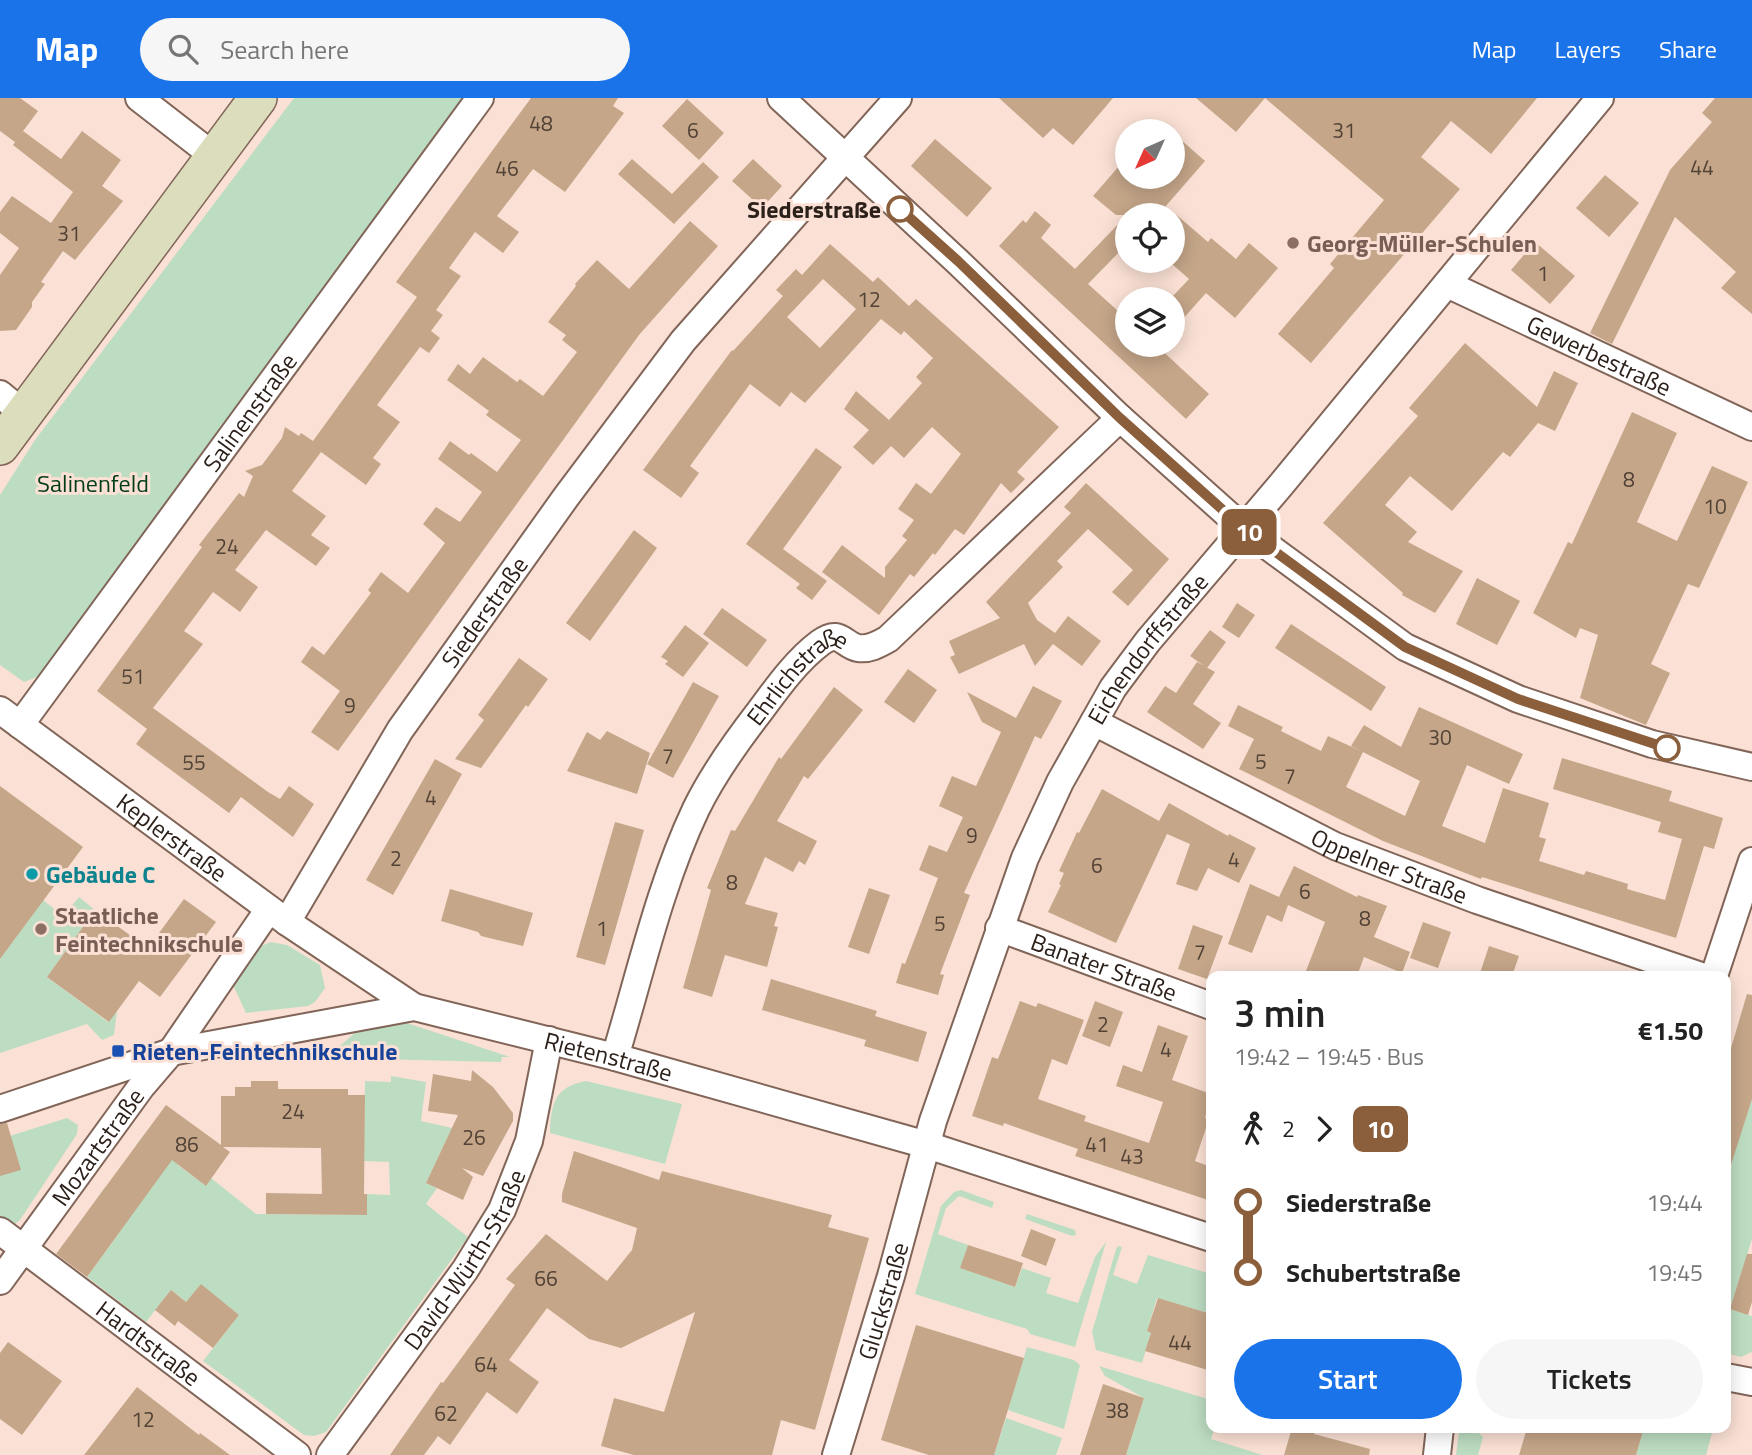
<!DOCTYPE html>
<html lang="en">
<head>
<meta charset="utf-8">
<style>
	:root { --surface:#fff; --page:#f6f6f6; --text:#222; --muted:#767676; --accent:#1a73e8 }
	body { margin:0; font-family:"Titillium Web",sans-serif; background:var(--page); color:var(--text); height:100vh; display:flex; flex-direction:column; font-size:26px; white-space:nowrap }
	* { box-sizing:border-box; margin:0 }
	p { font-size:23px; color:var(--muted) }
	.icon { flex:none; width:38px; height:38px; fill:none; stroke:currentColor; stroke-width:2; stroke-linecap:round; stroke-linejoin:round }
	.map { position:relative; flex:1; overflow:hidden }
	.drawer { position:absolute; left:1206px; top:873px; width:525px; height:462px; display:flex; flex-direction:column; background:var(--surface); border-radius:14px; box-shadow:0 4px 18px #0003 }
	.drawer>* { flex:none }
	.badge { padding:0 14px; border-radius:10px; font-size:24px; line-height:46px }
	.needle { width:46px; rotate:225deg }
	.tools { position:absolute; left:1115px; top:21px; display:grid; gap:14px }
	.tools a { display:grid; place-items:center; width:70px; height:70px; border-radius:50%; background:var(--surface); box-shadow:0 4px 18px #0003; font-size:35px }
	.map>.badge { position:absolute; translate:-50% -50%; box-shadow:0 0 0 4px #fff }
	.legs { display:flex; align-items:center; gap:10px; height:77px; padding:0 28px; font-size:23px }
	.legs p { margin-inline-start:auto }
	.headline { display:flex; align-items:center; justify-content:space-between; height:119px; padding:0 28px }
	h1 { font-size:38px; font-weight:600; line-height:52px }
	.action { display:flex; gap:14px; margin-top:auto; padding:14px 28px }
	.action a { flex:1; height:80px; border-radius:42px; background:var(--accent); color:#fff; font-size:28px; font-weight:600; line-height:80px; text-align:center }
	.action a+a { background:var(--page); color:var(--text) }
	ul { padding:0 28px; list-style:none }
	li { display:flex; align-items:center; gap:24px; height:70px; font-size:26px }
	li i { display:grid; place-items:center; width:10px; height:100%; margin:0 9px; background:currentColor }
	li i::after { content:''; width:18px; height:18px; margin:-9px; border:5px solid; border-radius:50%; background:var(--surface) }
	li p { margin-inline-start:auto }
	li:first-child i { background:linear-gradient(#0000 50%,currentColor 0) }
	li:last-child i { background:linear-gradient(currentColor 50%,#0000 0) }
	header { display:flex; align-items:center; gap:42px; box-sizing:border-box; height:98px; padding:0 35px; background:var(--accent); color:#fff }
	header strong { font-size:33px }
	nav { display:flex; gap:38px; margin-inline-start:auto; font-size:24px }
	.search { width:490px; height:63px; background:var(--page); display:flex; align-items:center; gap:18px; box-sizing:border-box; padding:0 24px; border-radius:38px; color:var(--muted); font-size:26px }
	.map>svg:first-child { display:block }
	.green { fill:#bdddc2 }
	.building { fill:#c5a689; fill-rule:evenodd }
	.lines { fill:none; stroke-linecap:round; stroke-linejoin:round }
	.street-casing { stroke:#816558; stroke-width:30 }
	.secondary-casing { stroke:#816558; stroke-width:40 }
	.street { stroke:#fff; stroke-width:26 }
	.secondary { stroke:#dcddbd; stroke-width:37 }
	.line-1-casing { stroke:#fff; stroke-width:16 }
	.line-1 { stroke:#8b5e3c; stroke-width:10 }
	.stop-1-dot { fill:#fff; stroke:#8b5e3c; stroke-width:3.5 }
	.education-dot { fill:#8d6e63; stroke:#fbe1d5; stroke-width:2.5 }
	.culture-dot { fill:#0f9aa8; stroke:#fbe1d5; stroke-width:2.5 }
	.transit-dot { fill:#1a4fb4; stroke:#fbe1d5; stroke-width:2.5 }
	.labels { text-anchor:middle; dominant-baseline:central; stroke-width:6; stroke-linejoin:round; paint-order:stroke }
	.number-label { font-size:21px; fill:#524236 }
	.stop-label { font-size:24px; font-weight:bold; fill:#2c201a; stroke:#fbe1d5; text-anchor:end }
	.education-label { font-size:24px; font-weight:bold; fill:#785e54; stroke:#fbe1d5; text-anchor:start }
	.street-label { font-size:24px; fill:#2c201a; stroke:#fbe1d5 }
	.park-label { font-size:24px; fill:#013c18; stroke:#fbe1d5 }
	.culture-label { font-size:24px; font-weight:bold; fill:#0d838f; stroke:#fbe1d5; text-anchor:start }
	.transit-label { font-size:24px; font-weight:bold; fill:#164399; stroke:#fbe1d5; text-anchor:start }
</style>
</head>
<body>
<header>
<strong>Map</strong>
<div class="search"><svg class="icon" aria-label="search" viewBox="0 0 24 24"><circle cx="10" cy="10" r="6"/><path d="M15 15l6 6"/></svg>Search here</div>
<nav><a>Map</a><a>Layers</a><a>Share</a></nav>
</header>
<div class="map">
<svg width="1752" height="1357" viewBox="0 0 1752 1357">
	<rect width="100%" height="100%" fill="#fbe1d5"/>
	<path class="green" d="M294 0H462L42 577 24 584 0 567V397L35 342Z
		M79 799 95 812 47 879 108 924 117 912 114 937 102 942 87 926 0 955V861L43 802 63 818Z
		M271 844 287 847 320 867 325 890 315 904 308 908 246 915 233 887 261 848Z
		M395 921 510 959H502L501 964 285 959V955L341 947 363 928Z
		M391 978 426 984 421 1023 452 1030 426 1085 437 1090 426 1106 468 1139 326 1334 314 1338 304 1337 203 1263 239 1217 201 1187 186 1204 171 1192 146 1224 87 1179 124 1128 94 1105 105 1089 135 1111 166 1069 136 1047 147 1033 183 1060 178 1067 205 1087 211 1080 256 1116 366 1117 367 1096 390 1097 389 1064 364 1063 365 983 391 984Z
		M586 983 682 1006 665 1066 550 1035C551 1006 554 989 586 983Z
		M1752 1001V1141L1730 1211 1752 1218V1254L1741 1259 1726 1255V1087L1732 1066 1726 1063V1032L1740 1037Z
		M67 1020 78 1027 77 1036 20 1122 15 1126 8 1125 0 1119V1041Z
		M961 1092 994 1104 992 1110 959 1098 946 1110 938 1136 968 1147 961 1170 1015 1189 1022 1170 1051 1180 1046 1195 1078 1205 1095 1159 1106 1144 1075 1249 1030 1236 1027 1231 915 1196 941 1108 954 1094Z
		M1027 1116 1075 1132 1076 1137 1072 1138 1025 1121Z
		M1118 1148 1122 1149 1113 1177 1137 1186 1148 1157 1211 1176V1216L1157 1200 1147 1233 1151 1235 1142 1265 1096 1252 1092 1234 1116 1151Z
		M1027 1249 1074 1262 1080 1267 1064 1331 1008 1312Z
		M1099 1268 1211 1302V1330H1215L1211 1341 1263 1357H1126L1144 1300 1105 1278Z
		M1006 1320 1062 1340 1056 1357H994Z
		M1469 1330 1476 1332 1483 1339 1478 1357H1456L1459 1334Z
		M1644 1330H1696L1712 1335 1706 1357H1636Z"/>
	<path class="building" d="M0 0H20L38 13 15 44 0 33Z
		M531 0H618L613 8 624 15 565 94 533 71 497 118 519 134 503 155 475 134 449 170 461 178 436 212 443 217 431 233 440 240 429 255 420 249 377 307 400 324 373 360 381 366 366 387 321 354 292 393 326 418 311 437 330 450 316 468 266 432 235 472 258 489 240 514 213 494 184 533 203 546 153 610 268 694 280 701 289 688 314 706 293 739 241 699 229 715 136 646 147 631 97 593 202 449 199 447 239 395 244 399 253 378 245 373 262 367 282 340 285 329 299 338 301 335 313 343 417 199 396 184Z
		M999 0H1113L1073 47 1053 30 1043 40Z
		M1196 0H1265L1236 34Z
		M1265 0H1537L1491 56 1451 23 1421 59 1460 91 1311 265 1278 236 1334 170 1330 166 1384 102Z
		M1715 0H1752V216L1721 190 1736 174 1675 119 1612 246 1590 235 1670 72 1712 24 1702 15Z
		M687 1 724 35 699 62 662 28Z
		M23 33 61 61 82 33 121 62 102 88 123 103 75 162 63 153 41 184 45 186 32 204V209L16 232 0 233V177L19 150 0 135V114L12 98 51 125 73 94 13 47Z
		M1172 34 1205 63 1158 117H1127V146L1088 186 1127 221V247H1156L1209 296 1186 321 999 148 1023 122 1026 125 1035 113 1051 127 1041 140 1075 171 1127 117H1116L1093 98 1127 59V79H1172Z
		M935 41 992 90 967 119 911 68Z
		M632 61 672 96 703 64 719 79 674 126 618 76Z
		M753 61 782 88 762 110 732 83Z
		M1605 77 1639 105 1609 139 1576 110Z
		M1172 113 1208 144 1211 140 1236 161 1249 145 1278 170 1235 220 1206 195 1172 233V199L1189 181 1172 166Z
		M690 123 718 148 639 237 338 653 311 634 340 593 301 564 312 548 324 557 371 495 368 492 381 474 408 495 445 445 423 426 436 409 460 424 482 394 438 361 450 343 469 357 471 355 497 374 521 342 486 317 489 313 447 282 458 266 470 276 483 259 517 284 520 281 543 298 577 254 562 242 566 237 548 224 576 188 575 186 597 162 629 191Z
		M1535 144 1575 178 1550 206 1511 172Z
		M830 146 873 184 878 179 909 208 916 201 1059 329 1017 374 1025 381 1011 395 1001 385 964 437 955 431 935 457 933 455 914 479 910 476 879 517 822 474 842 447 885 480V469L907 442 902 438 914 422 898 411 916 385 931 396 961 356 932 329 904 360 891 348 873 367 853 349 869 332 844 311 856 293 889 322 922 285 916 279 933 260 904 233 901 237 881 221 805 305 791 294 780 309 750 286 690 368 699 375 681 400 643 372 732 252 733 253 783 198 776 192 796 171 802 177ZM823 181 856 211 820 250 787 219Z
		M1465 245 1537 309 1554 273 1578 285 1555 333 1538 325 1510 359 1503 354 1452 413 1410 378 1385 407 1417 434 1408 444 1463 473 1435 515 1402 497 1403 495 1323 425 1418 318 1409 310Z
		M1632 314 1677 335 1637 424 1677 443 1712 368 1748 384 1699 490 1688 486 1651 566 1670 575 1646 627 1580 600 1598 537 1580 530 1576 540 1533 515 1568 444 1572 446Z
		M816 350 842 369 783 451 827 483 812 502 796 490 800 486 746 446Z
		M1086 385 1169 461 1128 508 1112 494 1133 472 1088 431 1057 463 1063 469 1028 505 1037 522 1055 535 1068 518 1101 543 1082 568 1053 546 1035 568 1024 546 959 576 950 559 955 557 949 543 1000 520 986 504 1071 415 1064 409Z
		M634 432 657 450 590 543 566 525Z
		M1477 480 1520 503 1497 547 1456 526Z
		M1237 505 1255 517 1239 540 1222 529Z
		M722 510 767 542 747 569 703 536Z
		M1291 526 1386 589 1371 613 1275 550Z
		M685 527 709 545 683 579 665 566 668 563 661 559Z
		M1210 532 1226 544 1207 570 1190 558Z
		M519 560 548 581 528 609 526 607 481 670 455 661 484 622 478 617Z
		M1197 564 1215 574 1193 606 1221 625 1203 651 1147 614 1165 588 1176 595Z
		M908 571 937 592 914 625 884 604Z
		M693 584 719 598 673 680 647 666Z
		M1033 588 1062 603 1041 641 1035 638 964 795 970 797 940 876 944 877 938 897 896 885 902 865 905 866 938 780 919 772 929 747 947 754 963 719 939 708 952 678 976 688 1001 634 982 624 967 594 1016 620Z
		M834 589 863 612 808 681 804 678 777 723 817 743 805 767 799 763 793 774 765 759 745 806 778 815 774 828 778 829 767 869 725 857 712 899 683 890 711 792 707 790 731 732 735 733 779 659 781 661Z
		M1238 607 1283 629 1281 633 1321 653 1328 638 1363 654 1351 648 1364 627 1401 649 1419 609 1523 656 1509 686 1467 667 1442 728 1485 745 1503 690 1549 705 1539 739 1546 741 1539 763 1584 777 1586 773 1628 786 1627 791 1665 802 1682 741 1658 734 1661 724 1553 691 1562 660 1672 693 1669 703 1723 720 1714 751 1704 748 1676 840 1482 779 1481 781 1447 768 1383 743 1239 671 1254 641 1228 628ZM1363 654 1420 683 1405 718 1346 689Z
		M607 633 650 655 637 696 567 673 587 634 600 642Z
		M435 661 462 676 393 797 366 782Z
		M0 688 83 749 0 861Z
		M1102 691 1159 723 1169 705 1228 738 1229 736 1256 750 1239 785 1208 770 1197 793 1176 786 1190 746 1167 736 1116 845 1048 814 1061 787 1059 786 1064 775 1059 773 1077 734 1079 735Z
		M615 724 644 732 605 867 576 859Z
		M1294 768 1357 799 1358 797 1387 808 1374 839 1410 854 1402 875 1364 859 1357 878H1304L1325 824 1288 807 1282 824 1267 817 1252 855 1228 846 1250 786 1279 799Z
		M869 790 890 797 869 856 848 849Z
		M450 791 533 815 523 848 481 838 478 834 441 823Z
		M184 801 216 824 160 899 139 883 109 924 47 879 95 812 148 850Z
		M1423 824 1451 834 1438 870 1410 860Z
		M1193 827 1223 838 1207 881 1178 871Z
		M1489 848 1519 858 1512 878H1479Z
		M771 881 877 913 875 918 927 934 918 964 864 948 866 942 762 912Z
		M1747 896 1752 897V1001L1730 1070H1726V967Z
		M1020 903 1036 909 1038 905 1084 922 1067 967 1052 961 1038 1001 1086 1018 1084 1023 1149 1045 1163 1004 1116 988 1123 967 1142 974 1158 927 1188 938 1172 982 1211 996 1205 1020 1209 1021 1195 1063 1211 1069V1103L1075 1058 1078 1051 1004 1025 1003 1028 972 1018 992 959 998 961Z
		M1095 903 1123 914 1110 949 1082 938Z
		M472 972 493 989 513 1015V1023L483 1078 462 1070 473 1079 463 1102 426 1085 458 1017 428 1013 433 976 471 983Z
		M251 983H278V991H348V997H365L364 1096H367V1117L266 1116V1095L322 1096 321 1050 223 1049 230 1054 206 1088 172 1062 87 1179 56 1156 166 1007 221 1047V998H235V989H251Z
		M7 1025 21 1072 0 1078V1026Z
		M574 1053 659 1082 662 1073 832 1117 828 1129 869 1140 815 1332 781 1322 772 1357H634L601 1348 614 1300 664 1314 695 1214 621 1250 589 1241 547 1210 509 1262 539 1284 517 1316 487 1294 450 1347 438 1338 424 1357H390L441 1284 443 1285 515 1187 506 1181 546 1136 607 1183 632 1152 637 1130 562 1104V1096Z
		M1031 1131 1056 1141 1046 1168 1021 1158Z
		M968 1147 1023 1165 1015 1189 960 1170Z
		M1747 1156H1752V1204L1748 1217 1730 1211Z
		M201 1186 239 1217 213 1250 178 1223 175 1228 155 1212 171 1192 186 1204Z
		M1158 1200 1211 1216V1273L1145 1253 1151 1235 1147 1233Z
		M916 1227 1024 1260 994 1357H929L881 1342Z
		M8 1244 62 1283 22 1337 0 1321V1255Z
		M1103 1286 1144 1300 1126 1357H1080Z
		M137 1289 199 1337 200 1335 230 1357H84Z
		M1292 1330H1304L1315 1333 1314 1336 1370 1351 1369 1357H1284Z
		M1527 1330H1644L1636 1357H1519Z"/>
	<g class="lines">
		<defs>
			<g id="street">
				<path d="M139 0 215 59"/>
				<path d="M781 0 958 164 1120 320 1243 430 1405 549 1518 601 1652 646 1752 669"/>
				<path id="s1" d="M1447 186 1752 329"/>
				<path d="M0 296 24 316"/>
				<path id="s2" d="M0 612 287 824 414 909"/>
				<path id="s3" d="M1094 624 1335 748 1477 802 1701 878"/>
				<path id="s4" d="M20 627 480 0"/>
				<path id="s5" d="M287 824 400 632 566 399 683 243 898 0"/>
				<path id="s6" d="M999 830 1211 908"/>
				<path d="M1714 878 1752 763"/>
				<path id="s7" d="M615 959C640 877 659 789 696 711 713 676 736 644 760 613 777 590 796 563 820 545 840 530 843 547 858 550 869 552 879 546 888 541L1120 320"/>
				<path id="s8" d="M0 1011 171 954 414 909 615 959 927 1047 1211 1140"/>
				<path id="s9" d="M0 1133 297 1357"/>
				<path id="s10" d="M0 1183 141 989 171 954 269 811"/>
				<path d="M1726 1279 1752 1284"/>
				<path id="s11" d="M330 1357 465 1172 502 1112 529 1043 549 942"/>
				<path id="s12" d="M836 1357 891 1178 933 1023 1025 760 1060 684 1113 590 1148 543 1280 388 1600 0"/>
				<path d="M1437 1357 1440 1330"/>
			</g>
			<path id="secondary" d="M0 348 258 0"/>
		</defs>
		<use href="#street" class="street-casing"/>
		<use href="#secondary" class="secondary-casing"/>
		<use href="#street" class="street"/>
		<use href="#secondary" class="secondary"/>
	</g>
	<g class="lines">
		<defs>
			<path id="line-1" d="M900 111 958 163 1120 320 1243 430 1405 549 1518 601 1667 650"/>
		</defs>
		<use href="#line-1" class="line-1-casing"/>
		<use href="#line-1" class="line-1"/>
	</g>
	<g class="stop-1-dot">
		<circle cx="900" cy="111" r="12"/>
		<circle cx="1667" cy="650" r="12"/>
	</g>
	<g class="education-dot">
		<circle cx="1293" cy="145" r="7"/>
		<circle cx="41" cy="831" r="7"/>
	</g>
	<circle class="culture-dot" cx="32" cy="776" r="7"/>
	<rect class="transit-dot" x="111" y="946" width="14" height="14" rx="3.5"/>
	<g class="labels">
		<g class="number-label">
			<text x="541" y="25">48</text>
			<text x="693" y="32">6</text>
			<text x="1344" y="32">31</text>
			<text x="1702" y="69">44</text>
			<text x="507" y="70">46</text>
			<text x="69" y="135">31</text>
			<text x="1543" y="175">1</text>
			<text x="869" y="201">12</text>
			<text x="1629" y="381">8</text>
			<text x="1715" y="408">10</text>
			<text x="227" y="448">24</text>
			<text x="133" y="578">51</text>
			<text x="350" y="607">9</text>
			<text x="1440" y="639">30</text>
			<text x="668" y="658">7</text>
			<text x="1261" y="663">5</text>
			<text x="194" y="664">55</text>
			<text x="1290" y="678">7</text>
			<text x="431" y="699">4</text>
			<text x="972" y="737">9</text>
			<text x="396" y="760">2</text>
			<text x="1234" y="761">4</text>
			<text x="1097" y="767">6</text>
			<text x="732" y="784">8</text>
			<text x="1305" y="793">6</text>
			<text x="1365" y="820">8</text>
			<text x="940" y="825">5</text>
			<text x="602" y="830">1</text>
			<text x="1200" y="854">7</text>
			<text x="1103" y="926">2</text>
			<text x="1166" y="951">4</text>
			<text x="293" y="1013">24</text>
			<text x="474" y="1039">26</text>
			<text x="187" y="1046">86</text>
			<text x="1097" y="1046">41</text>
			<text x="1132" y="1058">43</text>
			<text x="546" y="1180">66</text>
			<text x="1180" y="1244">44</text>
			<text x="486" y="1266">64</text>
			<text x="1117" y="1312">38</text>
			<text x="446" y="1315">62</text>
			<text x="143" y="1321">12</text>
		</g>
		<g class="stop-label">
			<text x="881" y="111">Siederstraße</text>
		</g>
		<g class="education-label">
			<text x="1307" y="145">Georg-Müller-Schulen</text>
			<text x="55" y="817">Staatliche<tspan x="55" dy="28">Feintechnikschule</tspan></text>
		</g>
		<g class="street-label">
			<text stroke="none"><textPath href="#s1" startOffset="168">Gewerbestraße</textPath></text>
			<text stroke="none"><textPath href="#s4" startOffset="388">Salinenstraße</textPath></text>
			<text stroke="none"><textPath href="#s5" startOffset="368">Siederstraße</textPath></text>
			<text stroke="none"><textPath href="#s12" startOffset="870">Eichendorffstraße</textPath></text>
			<text stroke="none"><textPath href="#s7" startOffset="432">Ehrlichstraße</textPath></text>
			<text stroke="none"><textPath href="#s2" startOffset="214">Keplerstraße</textPath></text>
			<text stroke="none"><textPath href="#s3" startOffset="329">Oppelner Straße</textPath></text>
			<text stroke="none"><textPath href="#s6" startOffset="112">Banater Straße</textPath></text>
			<text stroke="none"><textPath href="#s8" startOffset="628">Rietenstraße</textPath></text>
			<text stroke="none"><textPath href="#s10" startOffset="166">Mozartstraße</textPath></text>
			<text stroke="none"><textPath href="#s11" startOffset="238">David-Würth-Straße</textPath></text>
			<text stroke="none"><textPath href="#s12" startOffset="161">Gluckstraße</textPath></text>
			<text stroke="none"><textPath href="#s9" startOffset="186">Hardtstraße</textPath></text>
		</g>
		<g class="park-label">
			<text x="93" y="385">Salinenfeld</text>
		</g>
		<g class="culture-label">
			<text x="46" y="776">Gebäude C</text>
		</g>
		<g class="transit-label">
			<text x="132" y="953">Rieten-Feintechnikschule</text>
		</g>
	</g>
</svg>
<div class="tools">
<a><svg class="needle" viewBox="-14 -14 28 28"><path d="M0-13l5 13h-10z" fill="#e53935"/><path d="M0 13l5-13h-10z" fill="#767676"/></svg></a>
<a><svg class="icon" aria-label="locate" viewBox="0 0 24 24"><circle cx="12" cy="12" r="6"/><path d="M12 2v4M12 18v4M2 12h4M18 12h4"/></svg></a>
<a><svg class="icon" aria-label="layers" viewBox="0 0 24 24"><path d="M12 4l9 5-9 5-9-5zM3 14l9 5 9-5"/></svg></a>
</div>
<b class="badge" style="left:1249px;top:434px;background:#8b5e3c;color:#fff">10</b>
<section class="drawer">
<div class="headline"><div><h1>3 min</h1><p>19:42 – 19:45 · Bus</p></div><b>€1.50</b></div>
<div class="legs"><svg class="icon" aria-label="walk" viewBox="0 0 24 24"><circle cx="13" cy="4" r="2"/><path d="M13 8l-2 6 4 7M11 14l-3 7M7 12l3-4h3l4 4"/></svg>2<svg class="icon" aria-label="forward" viewBox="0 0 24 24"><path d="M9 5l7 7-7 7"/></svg><b class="badge" style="background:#8b5e3c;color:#fff">10</b></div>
<ul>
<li><i style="color:#8b5e3c"></i><b>Siederstraße</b><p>19:44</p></li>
<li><i style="color:#8b5e3c"></i><b>Schubertstraße</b><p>19:45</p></li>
</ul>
<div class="action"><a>Start</a><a>Tickets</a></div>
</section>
</div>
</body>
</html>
